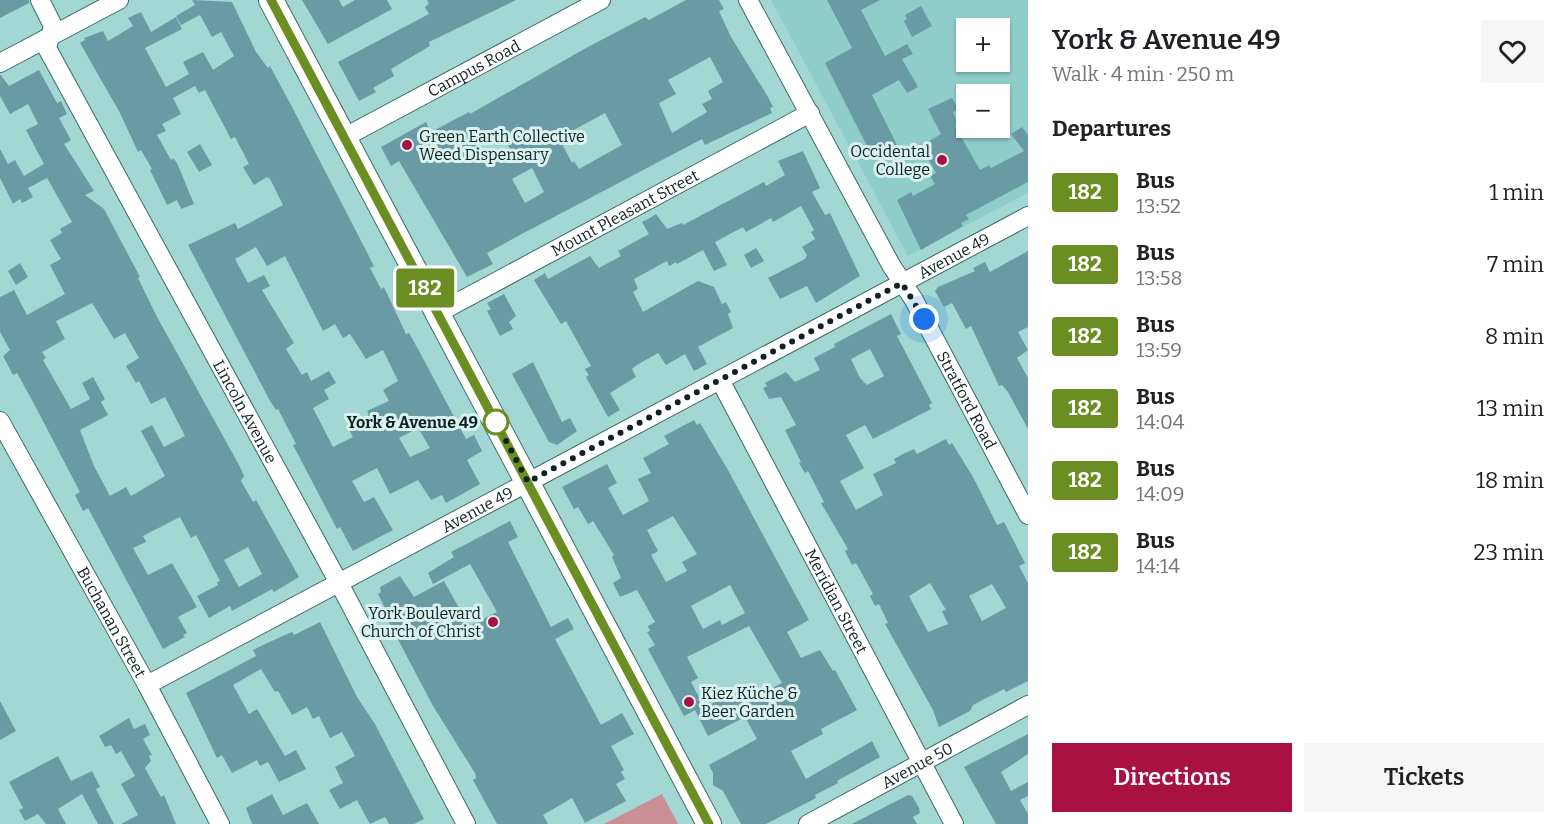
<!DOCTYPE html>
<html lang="en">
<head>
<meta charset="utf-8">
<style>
	:root { --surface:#fff; --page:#f6f6f6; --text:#202124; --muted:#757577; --accent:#a81141 }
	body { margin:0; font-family:Bitter,serif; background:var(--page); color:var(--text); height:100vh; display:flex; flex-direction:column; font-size:22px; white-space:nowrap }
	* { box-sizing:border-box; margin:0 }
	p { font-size:20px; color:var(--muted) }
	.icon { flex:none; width:33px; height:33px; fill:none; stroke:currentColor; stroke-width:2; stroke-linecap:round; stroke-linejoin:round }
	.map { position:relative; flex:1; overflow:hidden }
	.drawer { display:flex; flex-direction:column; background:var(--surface); width:540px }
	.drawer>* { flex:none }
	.badge { padding:0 12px; border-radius:4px; font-size:21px; line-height:39px }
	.tools { position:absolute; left:956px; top:18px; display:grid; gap:12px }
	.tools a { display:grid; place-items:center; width:54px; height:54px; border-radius:0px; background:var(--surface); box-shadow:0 2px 4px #0004; font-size:30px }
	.you { position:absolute; width:30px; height:30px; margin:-15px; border:4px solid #fff; border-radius:50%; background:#1a73e8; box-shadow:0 0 0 9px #1a73e833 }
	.map>.badge { position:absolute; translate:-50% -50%; box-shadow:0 0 0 3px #fff }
	h2 { padding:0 24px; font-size:22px; line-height:54px }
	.round { display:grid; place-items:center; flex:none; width:63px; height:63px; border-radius:0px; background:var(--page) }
	.summary { display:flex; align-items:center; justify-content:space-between; height:102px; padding:0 24px }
	h1 { font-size:28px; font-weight:600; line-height:45px }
	.primary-button { display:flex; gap:12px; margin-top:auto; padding:12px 24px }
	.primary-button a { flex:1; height:69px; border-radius:0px; background:var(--accent); color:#fff; font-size:24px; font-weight:600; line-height:69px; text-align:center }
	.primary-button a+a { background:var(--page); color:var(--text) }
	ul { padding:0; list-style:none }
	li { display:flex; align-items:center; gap:18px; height:72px; padding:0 24px }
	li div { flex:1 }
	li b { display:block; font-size:22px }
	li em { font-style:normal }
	li .badge { min-width:66px; font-weight:700; text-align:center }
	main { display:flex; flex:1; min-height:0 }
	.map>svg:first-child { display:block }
	.built { fill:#8fcdca; fill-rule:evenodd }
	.green { fill:#ca8e95 }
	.building { fill:#6a9ba4; fill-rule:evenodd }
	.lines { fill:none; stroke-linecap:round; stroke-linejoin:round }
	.minor-casing { stroke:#396a68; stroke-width:20 }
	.major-casing { stroke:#396a68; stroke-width:26 }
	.minor { stroke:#fff; stroke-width:18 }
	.major { stroke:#fff; stroke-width:24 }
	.line-casing { stroke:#fff; stroke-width:14 }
	.line { stroke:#6b8e23; stroke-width:9 }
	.walk { stroke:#0e2321; stroke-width:6; stroke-dasharray:0 10.8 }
	.poi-dot { fill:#a81141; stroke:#d9f2f0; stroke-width:2 }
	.stop-dot { fill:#fff; stroke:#6b8e23; stroke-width:3 }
	.labels { text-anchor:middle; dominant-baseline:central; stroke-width:6; stroke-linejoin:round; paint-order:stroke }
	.street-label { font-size:16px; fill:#0e2321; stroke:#d9f2f0 }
	.poi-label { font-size:16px; fill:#0e2321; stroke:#d9f2f0; text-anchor:start }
	.stop-label { font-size:16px; font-weight:bold; fill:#0e2321; stroke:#d9f2f0; text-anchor:end }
</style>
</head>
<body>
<main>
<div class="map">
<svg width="1028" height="824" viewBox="0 0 1028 824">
	<rect width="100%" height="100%" fill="#a3d7d4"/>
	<path class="built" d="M771 0H1028V193L908 256ZM966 28H999V62H966ZM966 94H999V128H966Z"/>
	<path class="green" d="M662 794 678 824H604Z"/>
	<path class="building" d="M0 0H29V3L0 18Z
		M192 0 232 2 256 52 268 68 270 66 292 107 374 266 370 268 381 289 384 287 406 334 409 333 418 349 466 439 474 435 482 451 467 460 480 484 446 503 442 495 431 500 418 480 390 494 377 468 352 481 364 502 374 497 393 530 353 551 340 527 337 529 293 445 296 444 278 409 276 410 269 399 188 245 235 223 238 229 283 205 270 179 267 177 254 185 243 167 249 164 235 137 231 139 205 90 199 93 195 86 173 98 181 114 162 124 166 131 157 135 171 160 173 158 177 163 194 204 181 209 177 200 167 205 150 170 152 169 141 150 138 152 120 113 80 43 85 40 84 38 103 31 108 41 133 26 128 18 141 12 151 32 176 17 182 29 145 48 166 87 189 74 183 62 203 52 213 70 234 56 221 32 212 37 200 15 181 25 176 16 195 5ZM256 247 267 266 285 256 323 331 335 324 343 338 350 334 366 359 383 350 398 381 383 390 389 401 367 411 369 415 347 427 353 437 333 447 313 408 329 399 324 390 336 383 329 371 311 381 307 372 302 375 286 349 294 343 262 290 270 286 264 275 248 283 235 259ZM418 428 430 448 410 457 399 438Z
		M302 0H339L343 7 355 0H387L392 9 328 44Z
		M427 0H516L429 42 430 46 391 69 394 76 373 88 376 92 359 101 338 62 429 14 425 7 429 4Z
		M686 0H719L724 9 719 11 731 37 768 97 773 107 770 108 772 113 705 145 702 139 518 236 487 253 493 264 467 277 399 161 391 166 381 147 426 122 431 132 469 112 470 114 586 48 645 17 649 20ZM710 57 723 82 708 91 712 99 702 104 707 112 672 133 659 103 676 94 668 80ZM605 113 622 145 579 169 574 161 572 163 559 138ZM500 129 510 149 487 161 476 142ZM532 168 544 192 525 203 512 179Z
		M827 0H880L861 10 885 56 907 44 913 54 902 59 918 87 907 93 899 80 872 95 898 147 874 160 825 63 852 48Z
		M921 6 932 26 912 37 904 21 907 19 905 15Z
		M39 70 57 103 61 101 67 114 59 118 71 140 64 144 94 191 85 195 104 209 140 277 138 278 156 315 239 465 244 476 241 481 253 502 256 500 299 577 274 592 272 589 232 611 230 606 209 618 197 596 218 585 217 582 220 581 196 535 191 538 180 517 143 536 146 542 133 548 148 575 172 563 197 607 178 617 187 633 183 635 185 637 163 649 88 508 83 511 75 495 80 492 33 402 17 373 13 375 3 356 10 350 0 332V297L14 290 27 315 65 294 50 265 61 259 50 240 62 233 60 229 72 222 47 178 28 188 33 197 22 203 20 199 13 204 0 178V149L8 164 15 160 24 176 44 164 26 130 38 124 28 104 10 114 0 96V74L9 86ZM92 303 114 339 125 333 139 358 126 366 136 383 139 381 151 404 165 397 185 436 164 447 152 425 141 431 165 476 131 496 126 487 110 496 94 466 80 430 108 415 101 402 105 399 93 377 82 383 90 399 71 409 43 360 46 358 42 352 65 339 56 321ZM248 547 262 574 239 587 224 560Z
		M952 98 958 109 953 112 957 122 955 126 980 170 989 165 991 168 1024 151 1011 134 1022 127 1028 135V182L966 215 969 219 961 223 963 226 921 250 897 200 911 192 913 196 935 184 930 176 936 173 921 146 941 134 928 109Z
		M200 144 212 165 199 172 187 152Z
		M803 151 820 188 812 192 825 215 830 213 860 276 816 303 807 286 780 299 768 278 805 259 807 255 802 247 815 239 811 232 814 230 801 206 773 222 771 218 746 232 743 227 715 242 727 265 714 271 703 250 677 264 676 262 669 266 667 261 634 279 638 289 633 292 643 312 698 281 714 287 722 304 726 302 731 312 728 314 733 328 698 347 707 364 694 371 685 354 666 365 658 353 637 365 632 369 636 377 610 393 620 410 608 417 586 377 589 375 585 369 591 366 566 321 561 324 534 280 545 273 548 279 590 256 599 268 621 256 618 251 649 234 642 222 650 218 656 214 667 229 682 223 683 225 764 182 766 186 785 175 778 161Z
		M756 248 764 261 751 268 744 255Z
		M1028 251V327L1018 332 1028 350 1017 358 1028 378V429L1008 392 1002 385 999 386 971 326 966 329 952 303 944 307 935 291 938 287 975 271 973 268 985 262 990 272Z
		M20 263 28 277 16 285 8 271Z
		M504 294 516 316 509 322 513 329 500 336 487 311 491 309 487 303Z
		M891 314 901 334 897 336 932 403 929 405 931 409 873 439 865 425 846 435 864 468 840 481 856 510 883 495 873 474 896 463 894 459 903 454 914 449 917 454 946 439 949 445 952 443 973 477 997 525 1004 522 1025 563 1019 566 1028 583V681L1006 692 1004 689 973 705 970 711 939 727 933 710 885 624 888 623 879 604 875 606 870 596 873 594 856 563 852 565 845 551 848 549 821 503 824 502 808 471 805 473 799 463 801 462 785 430 796 425 781 397 769 399 763 388 767 386 765 383 786 372 795 382 820 370 814 358 835 347 834 344ZM870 349 884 376 867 385 860 378 851 359ZM930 583 946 610 942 611 948 624 928 632 909 596ZM992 584 1006 608 982 621 969 596Z
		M533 362 562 422 570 418 577 431 557 445 549 442 512 374Z
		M694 420 697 425 700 423 728 470 809 620 787 632 801 658 820 650 833 671 835 670 857 710 821 729 823 734 791 751 806 779 872 741 880 757 837 781 838 783 815 795 816 798 766 824H741L723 791 713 785V773L709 765 757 739 745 717 708 736 695 710 684 716 648 649 655 645 647 632 650 631 648 626 655 622 637 590 620 597 613 583 621 578 612 557 614 555 593 521 588 524 578 507 574 509 562 487 607 464 617 483 608 488 623 515 649 501 638 479 651 473 643 458 669 444 664 436ZM673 516 697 554 682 562 687 571 666 582 651 555 658 551 647 530ZM730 585 745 613 722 625 720 620 703 629 691 606ZM749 626 782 683 758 695 753 685 721 702 720 700 711 704 708 699 702 703 691 682 698 678 687 657Z
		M510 521 518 537 508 542 551 627 568 618 574 629 555 639 601 725 622 713 634 734 611 746 624 770 621 772 625 779 616 784 626 801 585 823 572 798 543 815 548 824H497L473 780 476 778 475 773 433 706 384 613 387 612 378 594 381 592 380 587 400 576 414 597 444 581 469 626 497 612 470 564 433 584 428 573 454 557 451 552Z
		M320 622 357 697 375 724 424 819 414 824H389L385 817 370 824 357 800 340 809 329 790 343 783 335 767 355 756 342 732 330 738 319 716 313 719 307 707 292 715 278 691 275 692 261 669 233 685 249 714 257 709 285 756 296 750 306 769 279 782 268 762 260 766 257 760 232 773 222 755 217 758 186 693 256 656 253 650 267 643 292 632 294 635Z
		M0 701 16 731 0 740Z
		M129 718 134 729 145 724 150 735 143 739 152 755 149 756 151 761 145 768 161 797 164 795 176 824H121L138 815 121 784 135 776 121 751 116 754 111 745 105 747 99 736Z
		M1028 734V754L1001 772 1011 791 1028 782V796L1020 800 1028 814V824H996L964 767Z
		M58 756 71 781 92 771 100 787 96 789 114 824H98L82 794 58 809 66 824H46L38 814 25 821 19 810 23 808 9 782Z
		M272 794 283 815 307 803 319 824H252L246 808Z
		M908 795 912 796 919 808 920 813 913 817 917 824H852Z"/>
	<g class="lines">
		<defs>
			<g id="minor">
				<path id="s1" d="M40 0 53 26 47 48 339 583 466 824"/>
				<path id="s2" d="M748 0 891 265 914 300 1028 515"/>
				<path d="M0 63 119 0"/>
				<path id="s3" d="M345 137 601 0"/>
				<path id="s4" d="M438 313 810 113"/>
				<path id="s5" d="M720 380 954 824"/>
				<path id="s6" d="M0 421 147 685 220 824"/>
				<path id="s7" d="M147 685 1028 216"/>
				<path id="s8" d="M808 824 1028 705"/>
			</g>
			<path id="major" d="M271 0 709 824"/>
		</defs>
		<use href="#minor" class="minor-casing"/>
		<use href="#major" class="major-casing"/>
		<use href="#minor" class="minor"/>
		<use href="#major" class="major"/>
	</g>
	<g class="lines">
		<defs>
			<path id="line" d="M271 0 709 824"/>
		</defs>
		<use href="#line" class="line-casing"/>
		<use href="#line" class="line"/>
		<path class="walk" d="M496 422 528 482 902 283 924 319"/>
	</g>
	<g class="poi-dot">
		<circle cx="407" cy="145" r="6"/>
		<circle cx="942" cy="160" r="6"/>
		<circle cx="493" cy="622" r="6"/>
		<circle cx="689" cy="702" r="6"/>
	</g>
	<circle class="stop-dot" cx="496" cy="422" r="12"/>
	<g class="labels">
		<g class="street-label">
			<text stroke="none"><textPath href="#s3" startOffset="146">Campus Road</textPath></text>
			<text stroke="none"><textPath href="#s4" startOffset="212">Mount Pleasant Street</textPath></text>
			<text stroke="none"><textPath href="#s7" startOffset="914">Avenue 49</textPath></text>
			<text stroke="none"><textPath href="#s2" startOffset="456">Stratford Road</textPath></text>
			<text stroke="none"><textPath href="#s1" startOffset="466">Lincoln Avenue</textPath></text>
			<text stroke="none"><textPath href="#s7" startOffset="374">Avenue 49</textPath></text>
			<text stroke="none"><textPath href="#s5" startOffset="250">Meridian Street</textPath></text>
			<text stroke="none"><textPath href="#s6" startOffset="230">Buchanan Street</textPath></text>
			<text stroke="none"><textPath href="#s8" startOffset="124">Avenue 50</textPath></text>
		</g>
		<g class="poi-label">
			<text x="419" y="136">Green Earth Collective<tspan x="419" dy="18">Weed Dispensary</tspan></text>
			<text x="930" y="151" text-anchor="end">Occidental<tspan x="930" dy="18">College</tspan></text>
			<text x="481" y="613" text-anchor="end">York Boulevard<tspan x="481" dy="18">Church of Christ</tspan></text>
			<text x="701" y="693">Kiez Küche &amp;<tspan x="701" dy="18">Beer Garden</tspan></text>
		</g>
		<g class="stop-label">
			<text x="478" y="422">York &amp; Avenue 49</text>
		</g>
	</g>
</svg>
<div class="tools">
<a>+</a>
<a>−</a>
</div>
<div class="you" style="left:924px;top:319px"></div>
<b class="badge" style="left:425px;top:288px;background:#6b8e23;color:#fff">182</b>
</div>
<section class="drawer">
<div class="summary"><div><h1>York &amp; Avenue 49</h1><p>Walk · 4 min · 250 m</p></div><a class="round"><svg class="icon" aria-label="heart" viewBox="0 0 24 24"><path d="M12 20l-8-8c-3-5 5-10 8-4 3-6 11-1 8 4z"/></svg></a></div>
<h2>Departures</h2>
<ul>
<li><span class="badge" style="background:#6b8e23;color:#fff">182</span><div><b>Bus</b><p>13:52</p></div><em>1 min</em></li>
<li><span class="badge" style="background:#6b8e23;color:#fff">182</span><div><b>Bus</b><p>13:58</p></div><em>7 min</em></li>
<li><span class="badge" style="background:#6b8e23;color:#fff">182</span><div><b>Bus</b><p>13:59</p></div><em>8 min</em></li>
<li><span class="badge" style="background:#6b8e23;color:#fff">182</span><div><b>Bus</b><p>14:04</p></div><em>13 min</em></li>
<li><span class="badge" style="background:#6b8e23;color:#fff">182</span><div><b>Bus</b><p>14:09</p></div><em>18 min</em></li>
<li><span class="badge" style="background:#6b8e23;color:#fff">182</span><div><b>Bus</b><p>14:14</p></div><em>23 min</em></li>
</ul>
<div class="primary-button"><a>Directions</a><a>Tickets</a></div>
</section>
</main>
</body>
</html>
